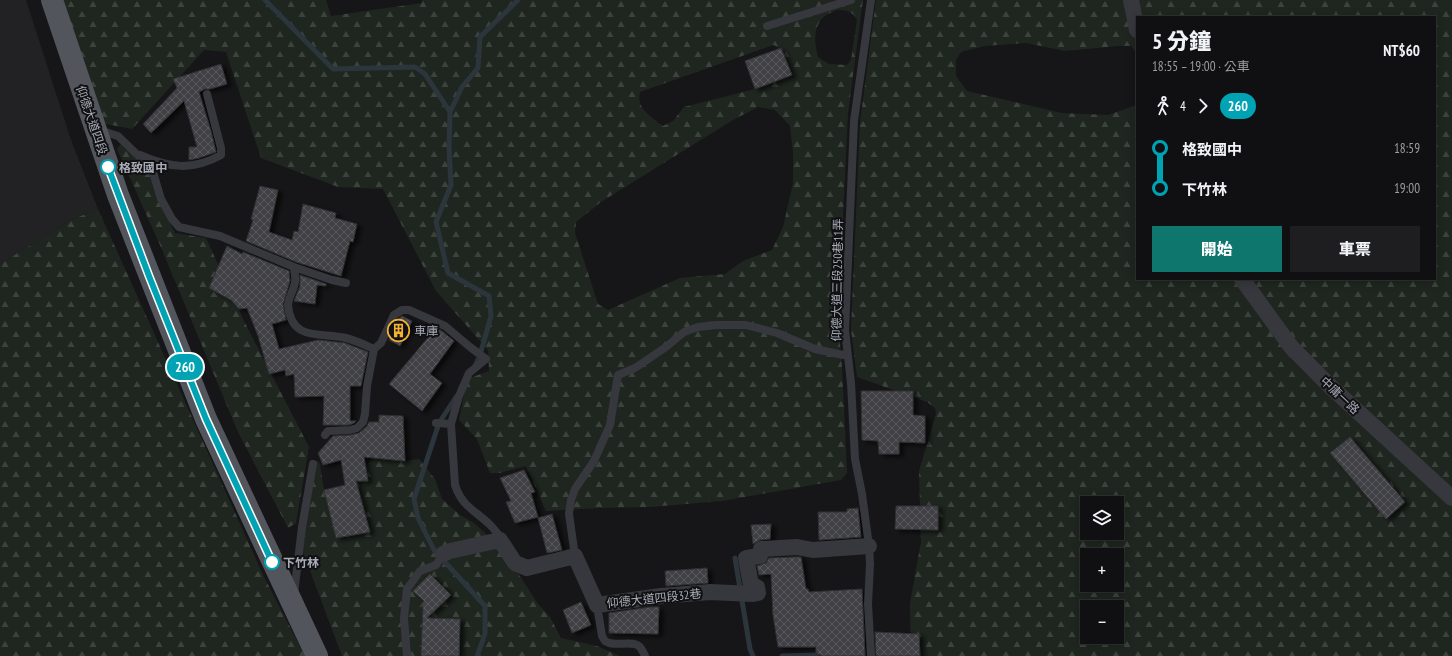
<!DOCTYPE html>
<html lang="zh-TW">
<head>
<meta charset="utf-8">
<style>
	:root { --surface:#101012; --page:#1e1e20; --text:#f1f3f6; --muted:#9c9d9f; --line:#303032; --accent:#0f766e }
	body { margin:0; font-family:"PT Sans Narrow","Noto Sans TC",sans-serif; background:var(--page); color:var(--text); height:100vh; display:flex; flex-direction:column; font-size:15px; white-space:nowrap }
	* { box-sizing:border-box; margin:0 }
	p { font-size:13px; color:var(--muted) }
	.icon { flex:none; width:22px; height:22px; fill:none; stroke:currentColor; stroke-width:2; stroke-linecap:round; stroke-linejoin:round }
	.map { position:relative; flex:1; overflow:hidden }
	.drawer { position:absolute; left:1136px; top:16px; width:300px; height:264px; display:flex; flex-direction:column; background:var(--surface); border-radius:0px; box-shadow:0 2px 10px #0003,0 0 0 1px var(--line) }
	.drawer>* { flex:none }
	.badge { padding:0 8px; border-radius:13px; font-size:14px; line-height:26px }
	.buttons { position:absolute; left:1080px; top:496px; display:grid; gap:8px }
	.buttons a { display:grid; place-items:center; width:44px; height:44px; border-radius:0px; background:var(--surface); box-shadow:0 2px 10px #0003,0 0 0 1px var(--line); font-size:20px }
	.map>.badge { position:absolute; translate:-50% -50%; box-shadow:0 0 0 2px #fff }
	.legs { display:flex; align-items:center; gap:6px; height:44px; padding:0 16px; font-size:13px }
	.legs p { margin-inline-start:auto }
	.overview { display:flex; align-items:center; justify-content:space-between; height:68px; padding:0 16px }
	h1 { font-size:22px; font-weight:800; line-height:30px }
	.action { display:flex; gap:8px; margin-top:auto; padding:8px 16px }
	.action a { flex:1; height:46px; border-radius:0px; background:var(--accent); color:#fff; font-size:16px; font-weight:800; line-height:46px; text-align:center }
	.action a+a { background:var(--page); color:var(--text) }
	ul { padding:0 16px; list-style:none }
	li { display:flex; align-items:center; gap:14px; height:40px; font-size:15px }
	li i { display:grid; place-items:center; width:6px; height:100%; margin:0 5px; background:currentColor }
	li i::after { content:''; width:10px; height:10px; margin:-5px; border:3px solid; border-radius:50%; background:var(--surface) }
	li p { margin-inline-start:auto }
	li:first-child i { background:linear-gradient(#0000 50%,currentColor 0) }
	li:last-child i { background:linear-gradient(currentColor 50%,#0000 0) }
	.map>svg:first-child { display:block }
	.built { fill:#222225 }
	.forest { fill:url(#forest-firs); fill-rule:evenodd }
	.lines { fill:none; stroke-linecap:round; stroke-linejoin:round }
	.stream { stroke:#2c353c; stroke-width:5 }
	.building { fill:url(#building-cross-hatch); stroke:#303034; filter:url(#shadow) }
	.lane { stroke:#37383d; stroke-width:8 }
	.street { stroke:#37383d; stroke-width:16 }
	.primary { stroke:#53555c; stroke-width:22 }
	.line-1-casing { stroke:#fff; stroke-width:9 }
	.line-1 { stroke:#00a3b4; stroke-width:6 }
	.stop-1-dot { fill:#fff; stroke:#00a3b4; stroke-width:2 }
	.labels { text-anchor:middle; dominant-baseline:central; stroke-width:4; stroke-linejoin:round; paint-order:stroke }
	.street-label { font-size:12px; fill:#a8adb8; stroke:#111113 }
	.stop-label { font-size:12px; font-weight:bold; fill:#a8adb8; stroke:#111113; text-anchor:start }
	.poi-label { font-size:12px; fill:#a8adb8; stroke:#111113; text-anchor:start }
</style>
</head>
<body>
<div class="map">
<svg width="1452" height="656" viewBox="0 0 1452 656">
	<defs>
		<pattern id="forest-firs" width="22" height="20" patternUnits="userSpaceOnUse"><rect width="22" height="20" fill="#1e261f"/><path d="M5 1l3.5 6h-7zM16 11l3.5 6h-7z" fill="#3c433d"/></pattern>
		<pattern id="building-cross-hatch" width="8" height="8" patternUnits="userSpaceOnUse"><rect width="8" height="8" fill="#404145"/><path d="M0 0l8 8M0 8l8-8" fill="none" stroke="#595a5e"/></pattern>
		<filter id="shadow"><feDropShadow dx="4.5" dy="2.5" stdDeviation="2" flood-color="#0009"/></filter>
	</defs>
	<rect width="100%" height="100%" fill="#161618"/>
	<path class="built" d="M0 0H26L71 140 98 209 71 220 0 264Z"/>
	<path class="forest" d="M61 0H326L331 16 422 3V0H863L848 113 838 320 842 367 847 473 841 480 722 501 650 507 597 508 546 511 526 466 500 473H490L477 439 459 420 467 379 489 371 488 350 436 291 383 189 338 187 261 158 226 52 204 50 132 129 101 123ZM837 10C846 10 853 11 857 20L851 60 847 65 829 64 818 57C814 43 813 25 825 16 828 13 833 12 837 10ZM773 45 781 48 791 75 755 89 684 107 673 121 663 126C651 116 636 109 640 92ZM758 107 775 110 790 126 793 152V183L783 227 772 250 743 261 725 274 680 278 608 310 598 304 575 233 576 222 601 202 733 120Z
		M876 0H1452V656H911L910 603 921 542 919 471 936 414 935 408 927 402 857 377 851 330 860 122ZM1137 17H1435V279H1137V105L1108 115 1062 113 967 91 956 76V60L961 52 985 46 1026 43 1065 51 1118 46H1131L1135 51 1137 62ZM1087 503H1117V533H1087ZM1087 555H1117V585H1087ZM1087 607H1117V637H1087Z
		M121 144 133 155 149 173 158 201 175 233 206 238 244 321 309 447 296 523 288 528 238 432 160 245 117 149Z
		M98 209 264 577 305 656H0V264L71 220Z
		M376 458 405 461 419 459 435 479 442 499 460 515 474 523 494 541 518 573 538 604 550 617 561 638 597 646 620 656H342L302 549 314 465 316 460 320 464 324 490 336 538 370 532 356 482 367 480 365 465Z"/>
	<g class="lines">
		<path class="stream" d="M265 0 333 69 415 67 425 74 450 112 449 148 451 185 436 222 448 273 489 296 491 316 480 355 475 366
			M450 112 462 87 478 68 480 37 518 0
			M456 397 439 423 414 499 418 518 434 550 485 606V634L477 656
			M735 558 750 649 753 656
			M782 656 817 655"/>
	</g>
	<path class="building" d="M781 48 792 75 755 89 745 61Z
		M221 64 227 84 210 89H205L199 92 211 131 216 152 199 158 189 160V147H197L184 101 151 133 143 124 177 88 173 79Z
		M260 186 278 190 269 232 292 240 294 231 298 232 303 204 336 213 335 218 357 224 353 242 350 241 341 276 296 262 246 241 253 220 251 219Z
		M227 246 242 254 243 252 289 271 290 281 283 304 286 320 272 324 279 349 318 340 345 343 368 352 361 386H350V421H356L354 423 349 425H323L324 396 295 397 294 374 286 376 285 370 269 374 258 336 247 308 239 309 231 300 209 288Z
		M300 275 326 284V286L317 285 315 304 294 301 300 286Z
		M402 316 412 321 400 346 389 340 398 319Z
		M436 328 442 331 454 341 430 374 442 383 422 411 389 384Z
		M861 391H913V415L925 416V443L899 442V454H879L878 441 862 440Z
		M379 415 403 416 405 461 364 457 368 481H356L370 532 336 538 324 490 345 485 341 460 323 465 318 453 333 436 350 435 359 433 367 426 369 422H379Z
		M1350 437 1405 502 1386 519 1330 453Z
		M524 470 535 492 531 493 538 517 515 523 506 502 511 501 500 478Z
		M896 506H938V530L895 529Z
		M858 508 861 537 819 540 818 512H847V509Z
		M552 514 562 550 547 553 538 518Z
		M771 524 770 539 760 540 753 544 751 525Z
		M796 557H801L806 589H808L809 592 862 589 865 656H822L816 653V647H778L773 615 771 574 759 575 757 566 766 563 769 558Z
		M707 568 708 583 666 586 665 571Z
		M430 574 451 595 427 618 460 619 459 656H421L423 607 421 605 424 601 413 591Z
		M581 602 591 625 572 633 563 610Z
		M650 607H659L658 634 609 633V613Z
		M875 632 919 634 920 656H876Z"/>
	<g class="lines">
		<path class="lane" d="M871 0 854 121 845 330 851 383 855 459 862 494 869 546 870 564 868 604 871 656
			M767 26 851 0
			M99 130 118 136 152 169 161 199 172 219 179 227 220 236 294 267C294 272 296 277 295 282 294 290 288 298 288 305 291 342 321 332 346 338 355 340 365 345 374 349L381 343 394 315 402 310H409L445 326 470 347 486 359 469 373 459 396 451 424 436 423
			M140 155C170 168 192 171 221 155V148L207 94
			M294 267 332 280 346 283
			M451 424 455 485C462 506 473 509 488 523 494 528 498 535 503 540
			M325 435 328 431 350 430 357 428 363 422 365 414 367 386 374 349
			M575 556 569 514 571 500 575 489 594 461 610 425 618 375 635 368 666 347 684 332 698 327 716 325H746L777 333 815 349 848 356
			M294 594 302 527 313 464
			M597 605 602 636 605 641C615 648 632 639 640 647 642 650 644 653 645 656
			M407 656 404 618 407 589 420 571 436 565 443 554"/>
		<path class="street" d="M1131 0 1137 30
			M1242 279 1292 348 1330 386 1452 498
			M443 554 450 551 500 540 515 563 527 568 575 556 597 605 661 596 710 592 753 594 758 593 757 587 751 585 746 558 760 556 761 549 797 547 813 550 869 546"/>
		<path class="primary" d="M52 0 118 195 206 419 317 656"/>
	</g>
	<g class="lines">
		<defs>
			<path id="line-1" d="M108 167 149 276 206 419 272 562"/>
		</defs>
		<use href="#line-1" class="line-1-casing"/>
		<use href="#line-1" class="line-1"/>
	</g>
	<defs>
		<symbol id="building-ring" viewBox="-11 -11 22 22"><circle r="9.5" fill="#111113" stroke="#f2b134" stroke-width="1.5"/><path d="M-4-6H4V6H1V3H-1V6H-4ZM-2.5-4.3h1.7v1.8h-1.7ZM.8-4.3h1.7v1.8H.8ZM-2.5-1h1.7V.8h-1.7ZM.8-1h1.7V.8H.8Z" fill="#f2b134"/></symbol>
	</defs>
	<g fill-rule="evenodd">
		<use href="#building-ring" x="386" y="318" width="25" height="25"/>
	</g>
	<g class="stop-1-dot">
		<circle cx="108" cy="167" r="7"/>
		<circle cx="272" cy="562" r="7"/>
	</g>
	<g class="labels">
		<g class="street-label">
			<text transform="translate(92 120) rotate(71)">仰德大道四段</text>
			<text transform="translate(837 280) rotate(-89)">仰德大道三段250巷11弄</text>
			<text transform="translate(1340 395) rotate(43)">中庸一路</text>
			<text transform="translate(654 598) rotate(-6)">仰德大道四段32巷</text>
		</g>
		<g class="stop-label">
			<text x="119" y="167">格致國中</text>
			<text x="283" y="562">下竹林</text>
		</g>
		<g class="poi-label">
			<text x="414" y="330">車庫</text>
		</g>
	</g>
</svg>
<div class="buttons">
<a><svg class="icon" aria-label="layers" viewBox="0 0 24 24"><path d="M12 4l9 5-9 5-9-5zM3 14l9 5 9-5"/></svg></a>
<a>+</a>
<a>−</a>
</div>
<b class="badge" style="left:185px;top:367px;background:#00a3b4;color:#fff">260</b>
<section class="drawer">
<div class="overview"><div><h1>5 分鐘</h1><p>18:55 – 19:00 · 公車</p></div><b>NT$60</b></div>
<div class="legs"><svg class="icon" aria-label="walk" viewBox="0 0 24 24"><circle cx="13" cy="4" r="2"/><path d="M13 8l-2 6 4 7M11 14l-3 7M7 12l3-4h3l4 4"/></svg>4<svg class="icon" aria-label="forward" viewBox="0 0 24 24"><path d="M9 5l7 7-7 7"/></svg><b class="badge" style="background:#00a3b4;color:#fff">260</b></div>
<ul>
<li><i style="color:#00a3b4"></i><b>格致國中</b><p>18:59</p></li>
<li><i style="color:#00a3b4"></i><b>下竹林</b><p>19:00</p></li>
</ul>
<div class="action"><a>開始</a><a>車票</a></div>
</section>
</div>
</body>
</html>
